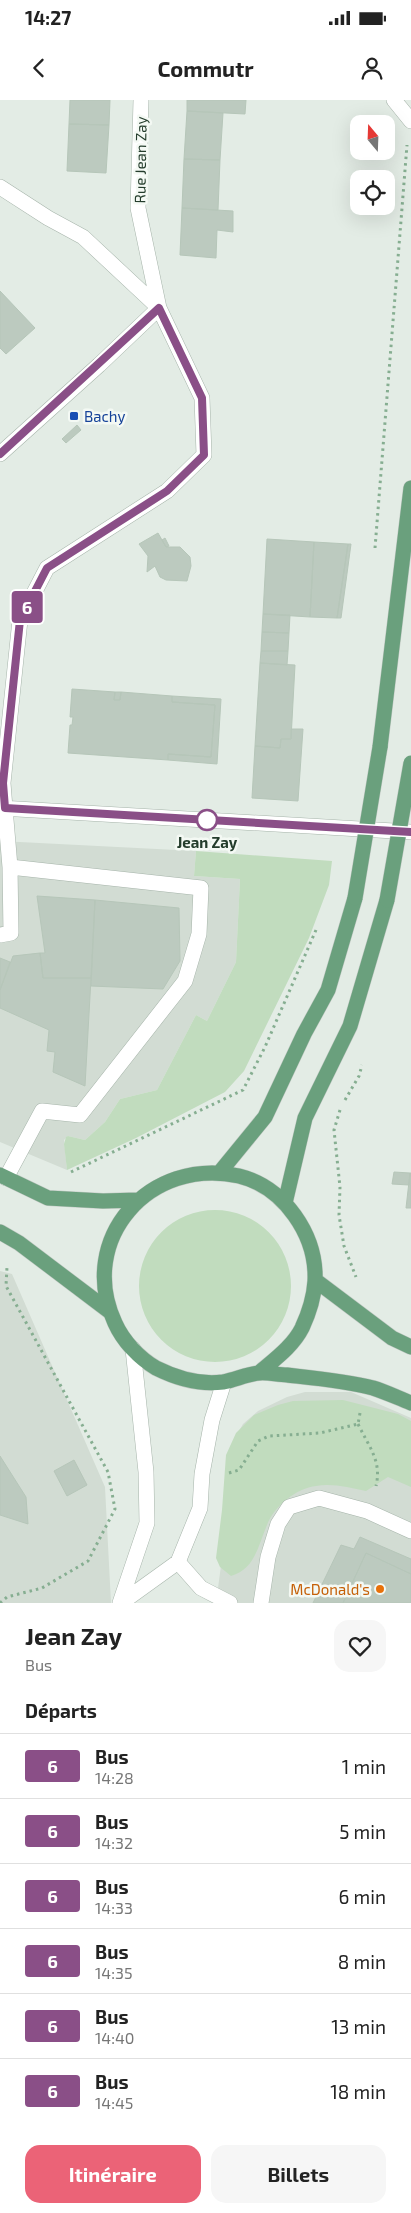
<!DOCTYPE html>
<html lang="fr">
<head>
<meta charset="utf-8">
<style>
	:root { --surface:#fff; --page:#f6f6f6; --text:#222; --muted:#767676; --line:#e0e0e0; --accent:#eb6377 }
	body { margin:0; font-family:"Exo 2",sans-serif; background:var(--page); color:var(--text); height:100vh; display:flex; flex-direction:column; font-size:19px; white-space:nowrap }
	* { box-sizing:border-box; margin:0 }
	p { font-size:16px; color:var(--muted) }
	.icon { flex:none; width:28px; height:28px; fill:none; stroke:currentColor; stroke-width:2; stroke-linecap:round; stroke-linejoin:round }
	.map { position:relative; height:1503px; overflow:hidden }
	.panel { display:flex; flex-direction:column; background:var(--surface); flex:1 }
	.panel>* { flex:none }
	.badge { padding:0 10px; border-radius:4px; font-size:18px; line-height:32px }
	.needle { width:32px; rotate:341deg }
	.tools { position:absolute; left:350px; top:15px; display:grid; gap:10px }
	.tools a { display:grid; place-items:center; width:45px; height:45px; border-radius:10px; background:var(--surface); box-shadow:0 5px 20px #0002; font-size:25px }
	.map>.badge { position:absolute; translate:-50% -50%; box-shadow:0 0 0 2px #fff }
	h2 { padding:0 25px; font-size:19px; line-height:45px }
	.round { display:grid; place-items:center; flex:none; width:52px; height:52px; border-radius:15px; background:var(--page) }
	.head { display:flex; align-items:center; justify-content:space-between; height:85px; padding:0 25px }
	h1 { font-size:24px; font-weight:700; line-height:38px }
	.cta { display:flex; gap:10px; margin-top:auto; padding:10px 25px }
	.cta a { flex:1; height:58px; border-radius:15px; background:var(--accent); color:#fff; font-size:20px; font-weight:700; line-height:58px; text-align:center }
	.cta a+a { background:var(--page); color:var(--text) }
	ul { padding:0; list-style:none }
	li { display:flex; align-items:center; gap:15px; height:65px; padding:0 25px; border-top:1px solid var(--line) }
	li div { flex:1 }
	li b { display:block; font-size:19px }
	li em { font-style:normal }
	li .badge { min-width:55px; font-weight:700; text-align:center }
	.status { display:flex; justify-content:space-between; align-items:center; height:35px; padding:0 25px; background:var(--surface); direction:ltr }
	.status svg { height:14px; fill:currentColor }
	header { display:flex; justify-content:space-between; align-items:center; height:65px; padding:0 25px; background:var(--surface); font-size:22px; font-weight:700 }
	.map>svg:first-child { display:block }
	.built { fill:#d2dcd3 }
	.green { fill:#c1dcbe }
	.building { fill:#bccabf; stroke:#b6c6b9 }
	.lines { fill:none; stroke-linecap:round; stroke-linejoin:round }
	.service-casing { stroke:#a6b4aa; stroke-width:16 }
	.minor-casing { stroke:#a6b4aa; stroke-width:16 }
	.primary-casing { stroke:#c2c9c4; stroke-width:16 }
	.path { stroke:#86ae91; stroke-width:3; stroke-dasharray:2.5 4; stroke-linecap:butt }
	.service { stroke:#fff; stroke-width:15 }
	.minor { stroke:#fff; stroke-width:15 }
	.primary { stroke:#6aa07d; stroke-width:15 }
	.primary-bridge-casing { stroke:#c2c9c4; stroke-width:16; stroke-linecap:butt }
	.primary-bridge { stroke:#6aa07d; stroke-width:15 }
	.line-casing { stroke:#fff; stroke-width:11 }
	.line { stroke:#8a4f87; stroke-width:8 }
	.transit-dot { fill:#1a4fb4; stroke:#f4f9f4; stroke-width:2 }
	.stop-dot { fill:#fff; stroke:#8a4f87; stroke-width:2.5 }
	.food-dot { fill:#e8710a; stroke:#f4f9f4; stroke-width:2 }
	.labels { text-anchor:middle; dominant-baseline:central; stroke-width:5; stroke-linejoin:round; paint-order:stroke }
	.street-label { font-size:15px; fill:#243d2c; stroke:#f4f9f4 }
	.transit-label { font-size:15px; fill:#164399; stroke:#f4f9f4; text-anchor:start }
	.stop-label { font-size:15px; font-weight:bold; fill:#243d2c; stroke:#f4f9f4 }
	.food-label { font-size:15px; fill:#c56008; stroke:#f4f9f4; text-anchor:end }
</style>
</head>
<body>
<div class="status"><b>14:27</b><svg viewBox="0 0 49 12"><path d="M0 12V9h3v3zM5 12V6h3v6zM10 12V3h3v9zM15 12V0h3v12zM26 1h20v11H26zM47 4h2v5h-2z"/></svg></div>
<header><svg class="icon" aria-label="back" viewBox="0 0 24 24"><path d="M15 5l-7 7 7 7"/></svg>Commutr<svg class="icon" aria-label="person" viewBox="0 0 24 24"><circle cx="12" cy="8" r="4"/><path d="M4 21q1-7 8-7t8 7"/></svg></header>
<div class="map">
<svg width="411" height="1503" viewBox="0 0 411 1503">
	<rect width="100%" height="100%" fill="#e3ece5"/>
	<path class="built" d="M0 741 196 751 194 776 240 779 236 862 207 921 196 915 157 990 120 999 105 1022 85 1040 68 1036 64 1040 67 1070 0 1042Z
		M0 1171 12 1174 105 1387 111 1503H0Z
		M305 1292H351L411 1318V1503H216L239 1331 243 1324 258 1311 287 1297Z"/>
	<path class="green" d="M196 751 332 761 329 785 309 838 244 971 225 992 136 1038 67 1070 64 1044 66 1037 68 1036 85 1040 105 1022 120 999 157 990 196 915 207 921 236 862 240 779 194 776Z
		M139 1186a76 76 0 1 1 152 0a76 76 0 1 1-152 0Z
		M343 1300 398 1314 411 1321V1387L388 1377 366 1391C350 1388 333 1383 316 1386 297 1388 274 1406 267 1425 258 1446 255 1469 231 1476L220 1467 216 1458 222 1410 226 1355 236 1333 254 1315 278 1305 293 1301Z"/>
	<path class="building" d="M70 0H110L109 25 69 24Z
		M187 0H246L245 14 187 11Z
		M187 11 223 13 220 60 184 59Z
		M69 24 109 25 106 73 67 71Z
		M184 59 220 60 218 110 182 108Z
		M182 108 233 111V132L217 130 216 158 180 155Z
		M0 191 35 228 6 254 0 248Z
		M77 325 81 330 66 343 62 339Z
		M158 433 166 447H180L190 457 191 466 187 481 166 480 160 477 155 466 147 472 148 456 139 444Z
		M165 438 169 446 166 447 162 440Z
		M267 439 314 442 310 517 263 514Z
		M314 442 348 444 337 518 310 517Z
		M348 444H351L341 518H337Z
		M263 514 290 515 289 533 262 532Z
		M262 532 289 533 288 551H261Z
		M261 551H288L287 565 260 563Z
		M260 563 295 565 291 639H281L280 648 255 646Z
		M72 589 115 592 114 600H120L121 592 172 596V602L215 605 211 657 168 654V660L68 653 70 625H72L73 617H70Z
		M115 592H121L120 600H114Z
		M172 596 221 599 217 664 168 660V654L211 657 215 605 172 602Z
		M291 629H303L298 701 252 698 255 646 280 648 281 639H291Z
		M37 796 95 800 91 878H43L40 853H45Z
		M95 800 179 808 180 861 163 889 91 886Z
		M40 853 43 878H91L85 986 53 972 55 952 47 951 49 930 0 908V890L13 856Z
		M0 858 10 862 0 890Z
		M394 1072 410 1073 409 1085 392 1084Z
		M410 1073H411V1108H406Z
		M0 1356 26 1397 28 1424 0 1415Z
		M74 1360 87 1385 67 1396 54 1371Z
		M360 1437 411 1459V1474L366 1453 343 1503H313L341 1445 354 1449Z
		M366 1453 411 1474V1503H343Z"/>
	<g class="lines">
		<defs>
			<path id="service" d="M0 835 11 833 10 767 5 708
				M6 1078 42 1011 80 1015 185 881 199 834 201 788 10 767
				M178 1462 201 1488 230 1503
				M261 1503 268 1457 278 1424 289 1407 319 1398 367 1411 411 1431"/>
			<path id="minor" d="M141 0 138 108 159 208
				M394 0 411 21
				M0 87 48 118 83 137 159 208 202 298 204 355 167 391 47 468 20 520 3 683 5 708
				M0 354 99 265 159 208
				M0 708 411 732
				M120 1503 147 1423 146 1372 133 1249
				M121 1503 178 1462 200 1408 202 1374 212 1320 224 1282"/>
			<path id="primary" d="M380 647 411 388
				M220 1072 265 1017 304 934 328 890 355 798
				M0 1075 48 1098 103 1101 138 1100
				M285 1103 305 1018 350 926 387 800
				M0 1132 19 1143 109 1211
				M315 1180 392 1238 411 1247
				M260 1272C275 1259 293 1246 302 1228 309 1213 314 1197 315 1181 317 1135 284 1087 239 1076 150 1056 76 1139 115 1223 123 1241 139 1258 156 1268 176 1278 200 1285 223 1282 235 1280 247 1274 259 1273 268 1272 278 1275 287 1275 314 1278 347 1281 373 1288 386 1292 398 1298 411 1303"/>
		</defs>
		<use href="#service" class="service-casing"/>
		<use href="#minor" class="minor-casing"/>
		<use href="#primary" class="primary-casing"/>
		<path class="path" d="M375 448 407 45
			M345 1000 359 976 362 965
			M340 1010 334 1030 340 1087 339 1115 344 1146 356 1177
			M71 1072 243 990 265 947 316 830
			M358 1324C369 1347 382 1361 376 1386
			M229 1373 239 1370 258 1341 269 1336 320 1333 358 1324 360 1313
			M0 1503 7 1497 42 1488 88 1461 115 1409 108 1372 6 1186 7 1167"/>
		<use href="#service" class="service"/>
		<use href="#minor" class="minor"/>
		<use href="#primary" class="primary"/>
		<defs>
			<path id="primary-bridge" d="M355 798 380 647
				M387 800 411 663"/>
		</defs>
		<use href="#primary-bridge" class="primary-bridge-casing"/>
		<use href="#primary-bridge" class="primary-bridge"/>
	</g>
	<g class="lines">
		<defs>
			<path id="line" d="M0 354 159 208 202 298 204 355 167 391 47 468 20 520 3 683 5 708 411 732"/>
		</defs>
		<use href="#line" class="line-casing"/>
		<use href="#line" class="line"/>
	</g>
	<rect class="transit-dot" x="69" y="311" width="10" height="10" rx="2.5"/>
	<circle class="stop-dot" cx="207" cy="720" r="10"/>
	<circle class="food-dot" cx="380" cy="1489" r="5"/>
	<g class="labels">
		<g class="street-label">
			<text transform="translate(140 60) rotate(-89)">Rue Jean Zay</text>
		</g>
		<g class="transit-label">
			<text x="84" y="316">Bachy</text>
		</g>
		<g class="stop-label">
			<text x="207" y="742">Jean Zay</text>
		</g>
		<g class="food-label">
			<text x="370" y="1489">McDonald's</text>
		</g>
	</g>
</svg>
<div class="tools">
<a><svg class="needle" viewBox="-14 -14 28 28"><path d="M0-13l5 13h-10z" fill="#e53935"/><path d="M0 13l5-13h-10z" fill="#767676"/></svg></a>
<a><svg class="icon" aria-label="locate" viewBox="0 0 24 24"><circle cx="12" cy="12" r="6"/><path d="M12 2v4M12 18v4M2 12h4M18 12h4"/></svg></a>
</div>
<b class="badge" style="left:27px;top:507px;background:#8a4f87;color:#fff">6</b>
</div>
<section class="panel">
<div class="head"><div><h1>Jean Zay</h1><p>Bus</p></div><a class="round"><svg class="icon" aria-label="heart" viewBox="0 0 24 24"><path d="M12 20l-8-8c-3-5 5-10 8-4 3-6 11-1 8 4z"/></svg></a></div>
<h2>Départs</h2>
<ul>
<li><span class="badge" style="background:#8a4f87;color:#fff">6</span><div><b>Bus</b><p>14:28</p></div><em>1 min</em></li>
<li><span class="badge" style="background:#8a4f87;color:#fff">6</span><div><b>Bus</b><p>14:32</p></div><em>5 min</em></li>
<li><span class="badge" style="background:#8a4f87;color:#fff">6</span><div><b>Bus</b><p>14:33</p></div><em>6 min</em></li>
<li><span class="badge" style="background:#8a4f87;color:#fff">6</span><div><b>Bus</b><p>14:35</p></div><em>8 min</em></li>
<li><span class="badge" style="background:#8a4f87;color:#fff">6</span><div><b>Bus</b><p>14:40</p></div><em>13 min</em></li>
<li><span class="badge" style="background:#8a4f87;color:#fff">6</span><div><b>Bus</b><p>14:45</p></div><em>18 min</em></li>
</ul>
<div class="cta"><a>Itinéraire</a><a>Billets</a></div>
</section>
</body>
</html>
